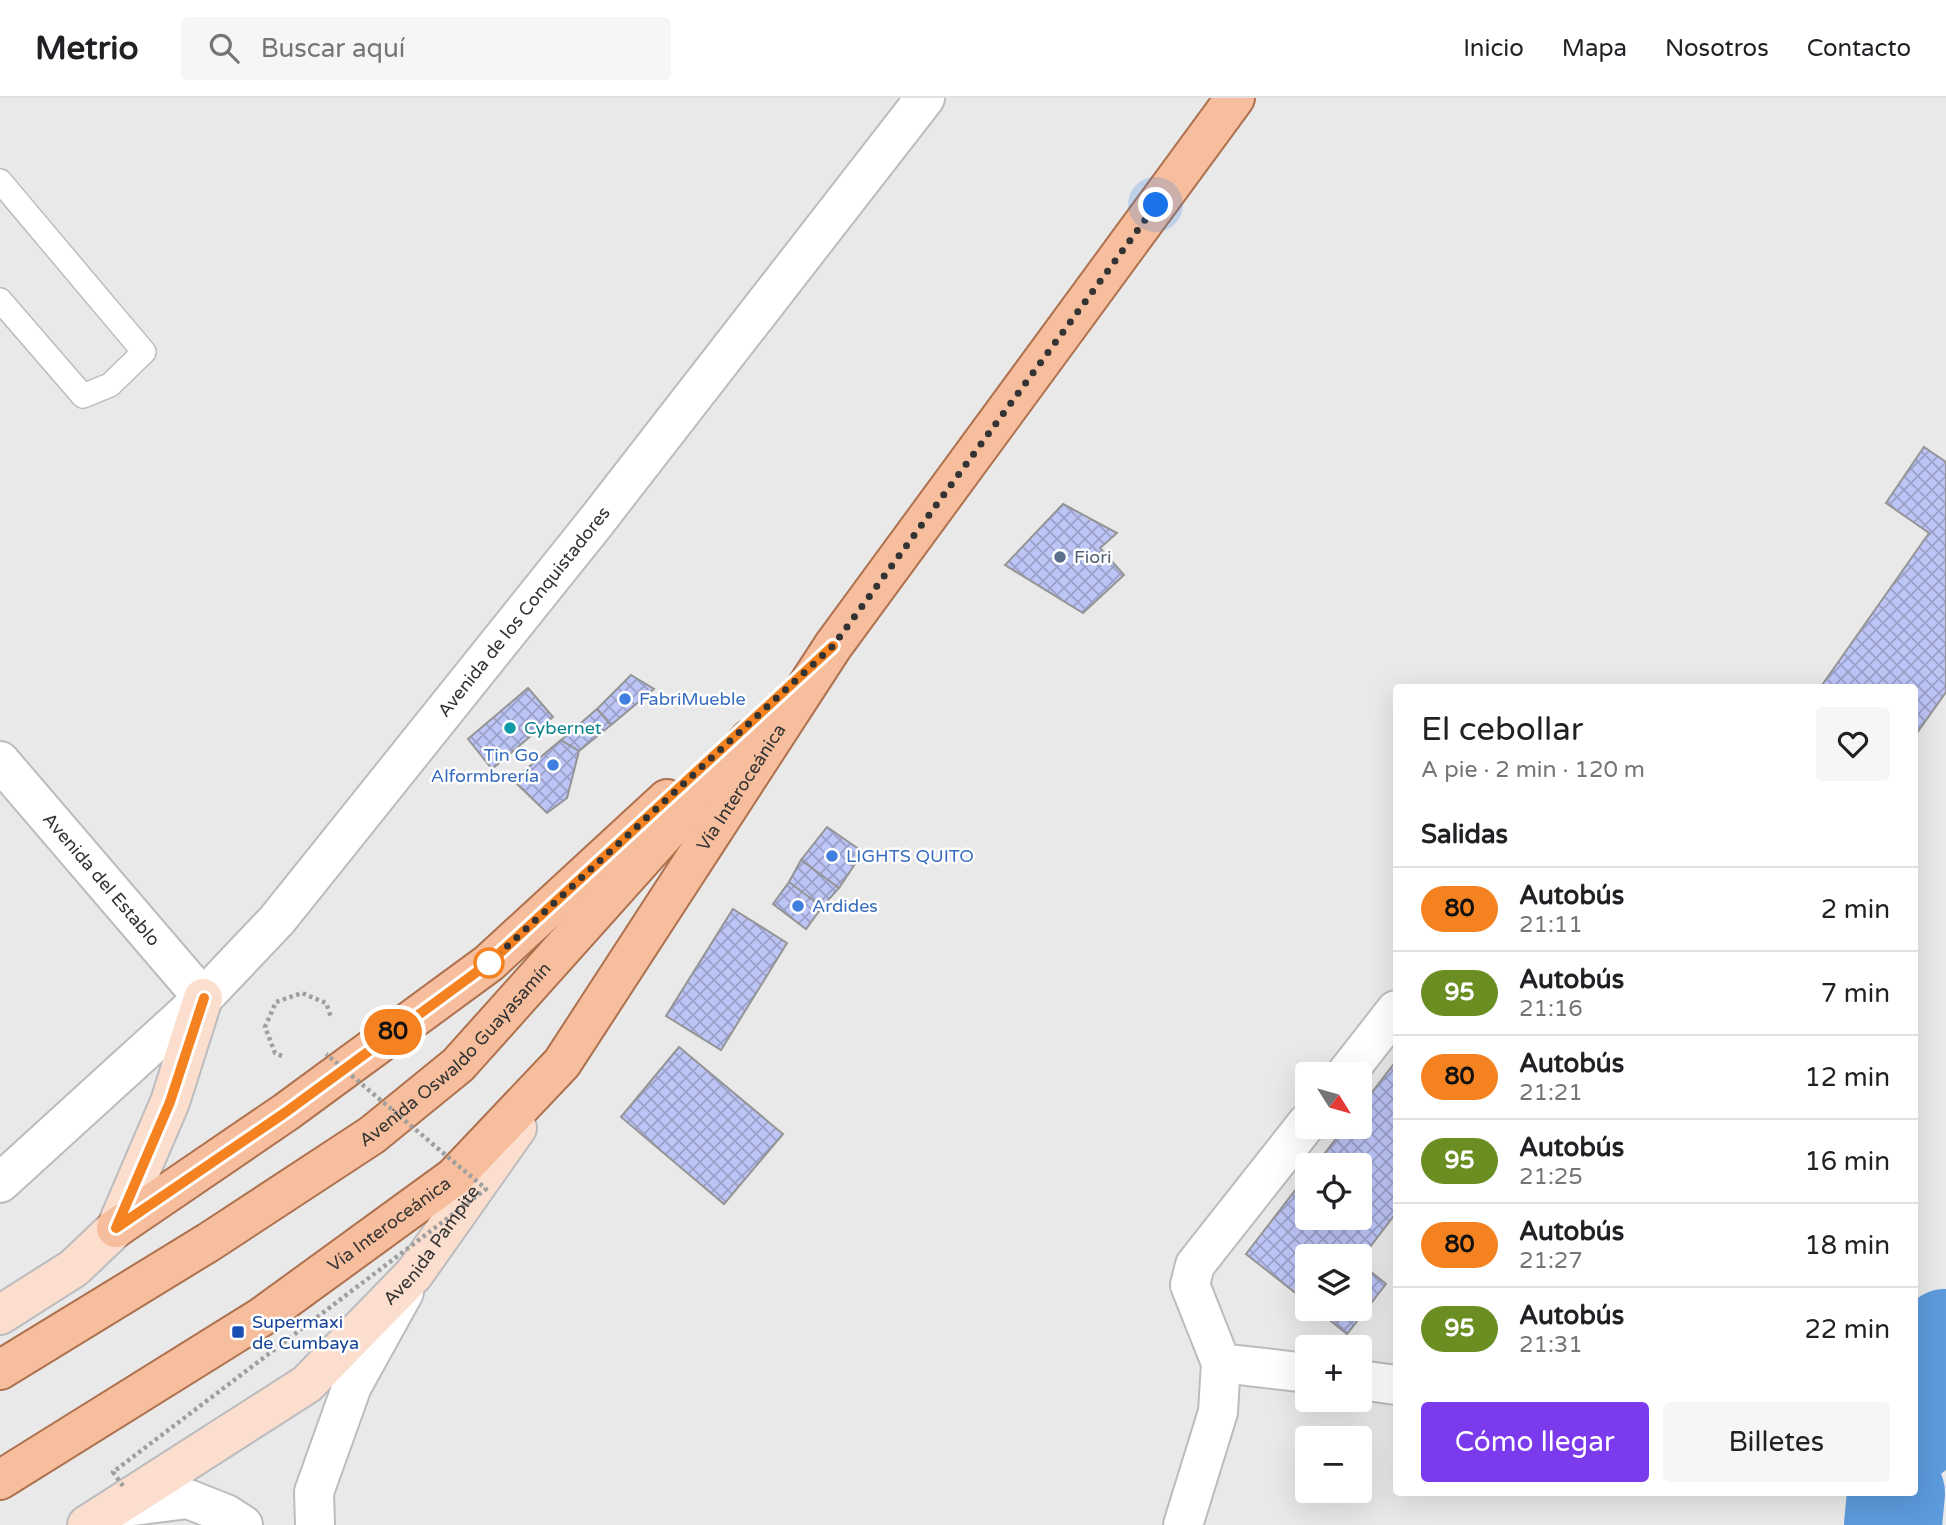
<!DOCTYPE html>
<html lang="es">
<head>
<meta charset="utf-8">
<style>
	:root { --surface:#fff; --page:#f6f6f6; --text:#202124; --muted:#757577; --line:#e0e0e0; --accent:#7c3aed }
	body { margin:0; font-family:"Varela Round",sans-serif; background:var(--page); color:var(--text); height:100vh; display:flex; flex-direction:column; font-size:26px; white-space:nowrap }
	* { box-sizing:border-box; margin:0 }
	p { font-size:23px; color:var(--muted) }
	.icon { flex:none; width:38px; height:38px; fill:none; stroke:currentColor; stroke-width:2; stroke-linecap:round; stroke-linejoin:round }
	.map { position:relative; flex:1; overflow:hidden }
	.sheet { position:absolute; left:1393px; top:586px; width:525px; height:812px; display:flex; flex-direction:column; background:var(--surface); border-radius:7px; box-shadow:0 7px 28px #0002 }
	.sheet>* { flex:none }
	.badge { padding:0 14px; border-radius:23px; font-size:24px; line-height:46px }
	.needle { width:46px; rotate:127deg }
	.controls { position:absolute; left:1295px; top:964px; display:grid; gap:14px }
	.controls a { display:grid; place-items:center; width:77px; height:77px; border-radius:7px; background:var(--surface); box-shadow:0 7px 28px #0002; font-size:35px }
	.you { position:absolute; width:35px; height:35px; margin:-18px; border:5px solid #fff; border-radius:50%; background:#1a73e8; box-shadow:0 0 0 10px #1a73e833 }
	.map>.badge { position:absolute; translate:-50% -50%; box-shadow:0 0 0 4px #fff }
	h2 { padding:0 28px; font-size:26px; line-height:63px }
	.round { display:grid; place-items:center; flex:none; width:74px; height:74px; border-radius:7px; background:var(--page) }
	.head { display:flex; align-items:center; justify-content:space-between; height:119px; padding:0 28px }
	h1 { font-size:33px; font-weight:600; line-height:52px }
	.cta { display:flex; gap:14px; margin-top:auto; padding:14px 28px }
	.cta a { flex:1; height:80px; border-radius:7px; background:var(--accent); color:#fff; font-size:28px; font-weight:600; line-height:80px; text-align:center }
	.cta a+a { background:var(--page); color:var(--text) }
	ul { padding:0; list-style:none }
	li { display:flex; align-items:center; gap:21px; height:84px; padding:0 28px; border-top:2px solid var(--line) }
	li div { flex:1 }
	li b { display:block; font-size:26px }
	li em { font-style:normal }
	li .badge { min-width:77px; font-weight:700; text-align:center }
	header { display:flex; align-items:center; gap:42px; box-sizing:border-box; height:98px; padding:0 35px; background:var(--surface); border-bottom:2px solid var(--line) }
	header strong { font-size:33px }
	nav { display:flex; gap:38px; margin-inline-start:auto; font-size:24px }
	.search { width:490px; height:63px; background:var(--page); display:flex; align-items:center; gap:18px; box-sizing:border-box; padding:0 24px; border-radius:7px; color:var(--muted); font-size:26px }
	.map>svg:first-child { display:block }
	.lines { fill:none; stroke-linecap:round; stroke-linejoin:round }
	.river { stroke:#5c9adc; stroke-width:98 }
	.building { fill:url(#building-cross-hatch); stroke:#959596; stroke-width:2 }
	.service-casing { stroke:#bcbcbe; stroke-width:26 }
	.minor-casing { stroke:#bcbcbe; stroke-width:42 }
	.tertiary-casing { stroke:#bcbcbe; stroke-width:42 }
	.secondary-casing { stroke:#bcbcbe; stroke-width:42 }
	.primary-casing { stroke:#ae714d; stroke-width:42 }
	.path { stroke:#9f9f9f; stroke-width:4.5; stroke-dasharray:3.5 3.5; stroke-linecap:butt }
	.service { stroke:#fff; stroke-width:23 }
	.minor { stroke:#fff; stroke-width:38 }
	.tertiary { stroke:#fff; stroke-width:38 }
	.secondary { stroke:#fbdece; stroke-width:38 }
	.primary { stroke:#f7be9d; stroke-width:38 }
	.path-bridge { stroke:#9f9f9f; stroke-width:4.5; stroke-dasharray:3.5 3.5; stroke-linecap:butt }
	.line-casing { stroke:#fff; stroke-width:16 }
	.line { stroke:#f58220; stroke-width:10 }
	.walk { stroke:#333; stroke-width:7; stroke-dasharray:0 12.6 }
	.service-dot { fill:#5c6f8a; stroke:#fff; stroke-width:2.5 }
	.shop-dot { fill:#3f7fe0; stroke:#fff; stroke-width:2.5 }
	.culture-dot { fill:#0f9aa8; stroke:#fff; stroke-width:2.5 }
	.stop-dot { fill:#fff; stroke:#f58220; stroke-width:3.5 }
	.transit-dot { fill:#1a4fb4; stroke:#fff; stroke-width:2.5 }
	.labels { text-anchor:middle; dominant-baseline:central; stroke-width:5; stroke-linejoin:round; paint-order:stroke }
	.service-label { font-size:18px; fill:#4e5e75; stroke:#fff; text-anchor:start }
	.street-label { font-size:18px; fill:#333; stroke:#fff }
	.shop-label { font-size:18px; fill:#366cbe; stroke:#fff; text-anchor:start }
	.culture-label { font-size:18px; fill:#0d838f; stroke:#fff; text-anchor:start }
	.transit-label { font-size:18px; fill:#164399; stroke:#fff; text-anchor:start }
</style>
</head>
<body>
<header>
<strong>Metrio</strong>
<div class="search"><svg class="icon" aria-label="search" viewBox="0 0 24 24"><circle cx="10" cy="10" r="6"/><path d="M15 15l6 6"/></svg>Buscar aquí</div>
<nav><a>Inicio</a><a>Mapa</a><a>Nosotros</a><a>Contacto</a></nav>
</header>
<div class="map">
<svg width="1946" height="1427" viewBox="0 0 1946 1427">
	<defs>
		<pattern id="building-cross-hatch" width="8" height="8" patternUnits="userSpaceOnUse" patternTransform="scale(1.75)"><rect width="8" height="8" fill="#bdc5f7"/><path d="M0 0l8 8M0 8l8-8" fill="none" stroke="#9aa1c9"/></pattern>
	</defs>
	<rect width="100%" height="100%" fill="#e9e9ea"/>
	<g class="lines">
		<path class="river" d="M1914 1335 1946 1240
			M1893 1427 1896 1395"/>
	</g>
	<path class="building" d="M1924 349 1946 364V594L1914 639V590H1820L1929 435 1886 405Z
		M1063 406 1117 435 1100 450 1124 477 1083 515 1005 467Z
		M631 577 654 591 611 627 597 611Z
		M528 590 553 619 492 671 468 641Z
		M597 611 611 627 579 653 561 642Z
		M561 642 579 653 567 700 547 715 513 682Z
		M827 729 863 754 839 790 801 762Z
		M801 762 839 790 822 809 789 784Z
		M789 784 822 809 806 831 773 806Z
		M733 811 787 845 721 952 666 918Z
		M679 949 783 1036 724 1106 621 1019Z
		M1396 963V1115L1360 1162V1158H1307V1204L1246 1156 1307 1077V1120H1360V1068H1315L1345 1029H1360V1010Z
		M1360 1165 1386 1186 1347 1236 1316 1211H1360Z"/>
	<g class="lines">
		<defs>
			<path id="service" d="M0 83 144 254 110 287 83 298 0 202"/>
			<path id="minor" d="M1346 976 1396 912
				M1221 1265 1307 1275
				M1360 1282 1396 1287
				M1183 1427 1218 1314 1221 1265 1190 1187 1195 1167 1307 1025"/>
			<g id="tertiary">
				<path id="s1" d="M0 663 203 900"/>
				<path id="s2" d="M0 1085 203 900 277 822 595 425 925 0"/>
				<path d="M116 1410 188 1401 226 1416 243 1427"/>
				<path d="M315 1427 314 1394 352 1288 404 1194"/>
			</g>
			<g id="secondary">
				<path d="M0 1217 74 1170 116 1130 170 1004 203 900"/>
				<path id="s3" d="M87 1427 307 1286 414 1176 517 1030"/>
			</g>
			<g id="primary">
				<path d="M116 1130 286 1014 489 865 667 701"/>
				<path id="s4" d="M0 1272 209 1144 372 1037 458 967 750 641"/>
				<path id="s5" d="M0 1382 263 1218 454 1079 562 965 833 548 1235 0"/>
			</g>
		</defs>
		<use href="#service" class="service-casing"/>
		<use href="#minor" class="minor-casing"/>
		<use href="#tertiary" class="tertiary-casing"/>
		<use href="#secondary" class="secondary-casing"/>
		<use href="#primary" class="primary-casing"/>
		<path class="path" d="M282 958 275 955 265 929 276 904 302 895 326 905 331 919"/>
		<use href="#service" class="service"/>
		<use href="#minor" class="minor"/>
		<use href="#tertiary" class="tertiary"/>
		<use href="#secondary" class="secondary"/>
		<use href="#primary" class="primary"/>
		<path class="path-bridge" d="M123 1388 113 1374 486 1091 326 956"/>
	</g>
	<g class="lines">
		<defs>
			<path id="line" d="M204 900 170 1004 116 1130 286 1014 489 865 833 548"/>
		</defs>
		<use href="#line" class="line-casing"/>
		<use href="#line" class="line"/>
		<path class="walk" d="M489 865 833 548 1156 107"/>
	</g>
	<circle class="service-dot" cx="1060" cy="459" r="7"/>
	<g class="shop-dot">
		<circle cx="625" cy="601" r="7"/>
		<circle cx="553" cy="667" r="7"/>
		<circle cx="832" cy="758" r="7"/>
		<circle cx="798" cy="808" r="7"/>
	</g>
	<circle class="culture-dot" cx="510" cy="630" r="7"/>
	<circle class="stop-dot" cx="489" cy="865" r="14"/>
	<rect class="transit-dot" x="231" y="1227" width="14" height="14" rx="3.5"/>
	<g class="labels">
		<g class="service-label">
			<text x="1074" y="459">Fiori</text>
		</g>
		<g class="street-label">
			<text stroke="none"><textPath href="#s2" startOffset="777">Avenida de los Conquistadores</textPath></text>
			<text stroke="none"><textPath href="#s5" startOffset="1032">Vía Interoceánica</textPath></text>
			<text stroke="none"><textPath href="#s1" startOffset="156">Avenida del Establo</textPath></text>
			<text stroke="none"><textPath href="#s4" startOffset="556">Avenida Oswaldo Guayasamín</textPath></text>
			<text stroke="none"><textPath href="#s5" startOffset="466">Vía Interoceánica</textPath></text>
			<text stroke="none"><textPath href="#s3" startOffset="448">Avenida Pampite</textPath></text>
		</g>
		<g class="shop-label">
			<text x="639" y="601">FabriMueble</text>
			<text x="539" y="657" text-anchor="end">Tin Go<tspan x="539" dy="21">Alformbrería</tspan></text>
			<text x="846" y="758">LIGHTS QUITO</text>
			<text x="812" y="808">Ardides</text>
		</g>
		<g class="culture-label">
			<text x="524" y="630">Cybernet</text>
		</g>
		<g class="transit-label">
			<text x="252" y="1224">Supermaxi<tspan x="252" dy="21">de Cumbaya</tspan></text>
		</g>
	</g>
</svg>
<div class="controls">
<a><svg class="needle" viewBox="-14 -14 28 28"><path d="M0-13l5 13h-10z" fill="#e53935"/><path d="M0 13l5-13h-10z" fill="#757577"/></svg></a>
<a><svg class="icon" aria-label="locate" viewBox="0 0 24 24"><circle cx="12" cy="12" r="6"/><path d="M12 2v4M12 18v4M2 12h4M18 12h4"/></svg></a>
<a><svg class="icon" aria-label="layers" viewBox="0 0 24 24"><path d="M12 4l9 5-9 5-9-5zM3 14l9 5 9-5"/></svg></a>
<a>+</a>
<a>−</a>
</div>
<div class="you" style="left:1156px;top:107px"></div>
<b class="badge" style="left:393px;top:934px;background:#f58220;color:#111">80</b>
<section class="sheet">
<div class="head"><div><h1>El cebollar</h1><p>A pie · 2 min · 120 m</p></div><a class="round"><svg class="icon" aria-label="heart" viewBox="0 0 24 24"><path d="M12 20l-8-8c-3-5 5-10 8-4 3-6 11-1 8 4z"/></svg></a></div>
<h2>Salidas</h2>
<ul>
<li><span class="badge" style="background:#f58220;color:#111">80</span><div><b>Autobús</b><p>21:11</p></div><em>2 min</em></li>
<li><span class="badge" style="background:#6b8e23;color:#fff">95</span><div><b>Autobús</b><p>21:16</p></div><em>7 min</em></li>
<li><span class="badge" style="background:#f58220;color:#111">80</span><div><b>Autobús</b><p>21:21</p></div><em>12 min</em></li>
<li><span class="badge" style="background:#6b8e23;color:#fff">95</span><div><b>Autobús</b><p>21:25</p></div><em>16 min</em></li>
<li><span class="badge" style="background:#f58220;color:#111">80</span><div><b>Autobús</b><p>21:27</p></div><em>18 min</em></li>
<li><span class="badge" style="background:#6b8e23;color:#fff">95</span><div><b>Autobús</b><p>21:31</p></div><em>22 min</em></li>
</ul>
<div class="cta"><a>Cómo llegar</a><a>Billetes</a></div>
</section>
</div>
</body>
</html>
